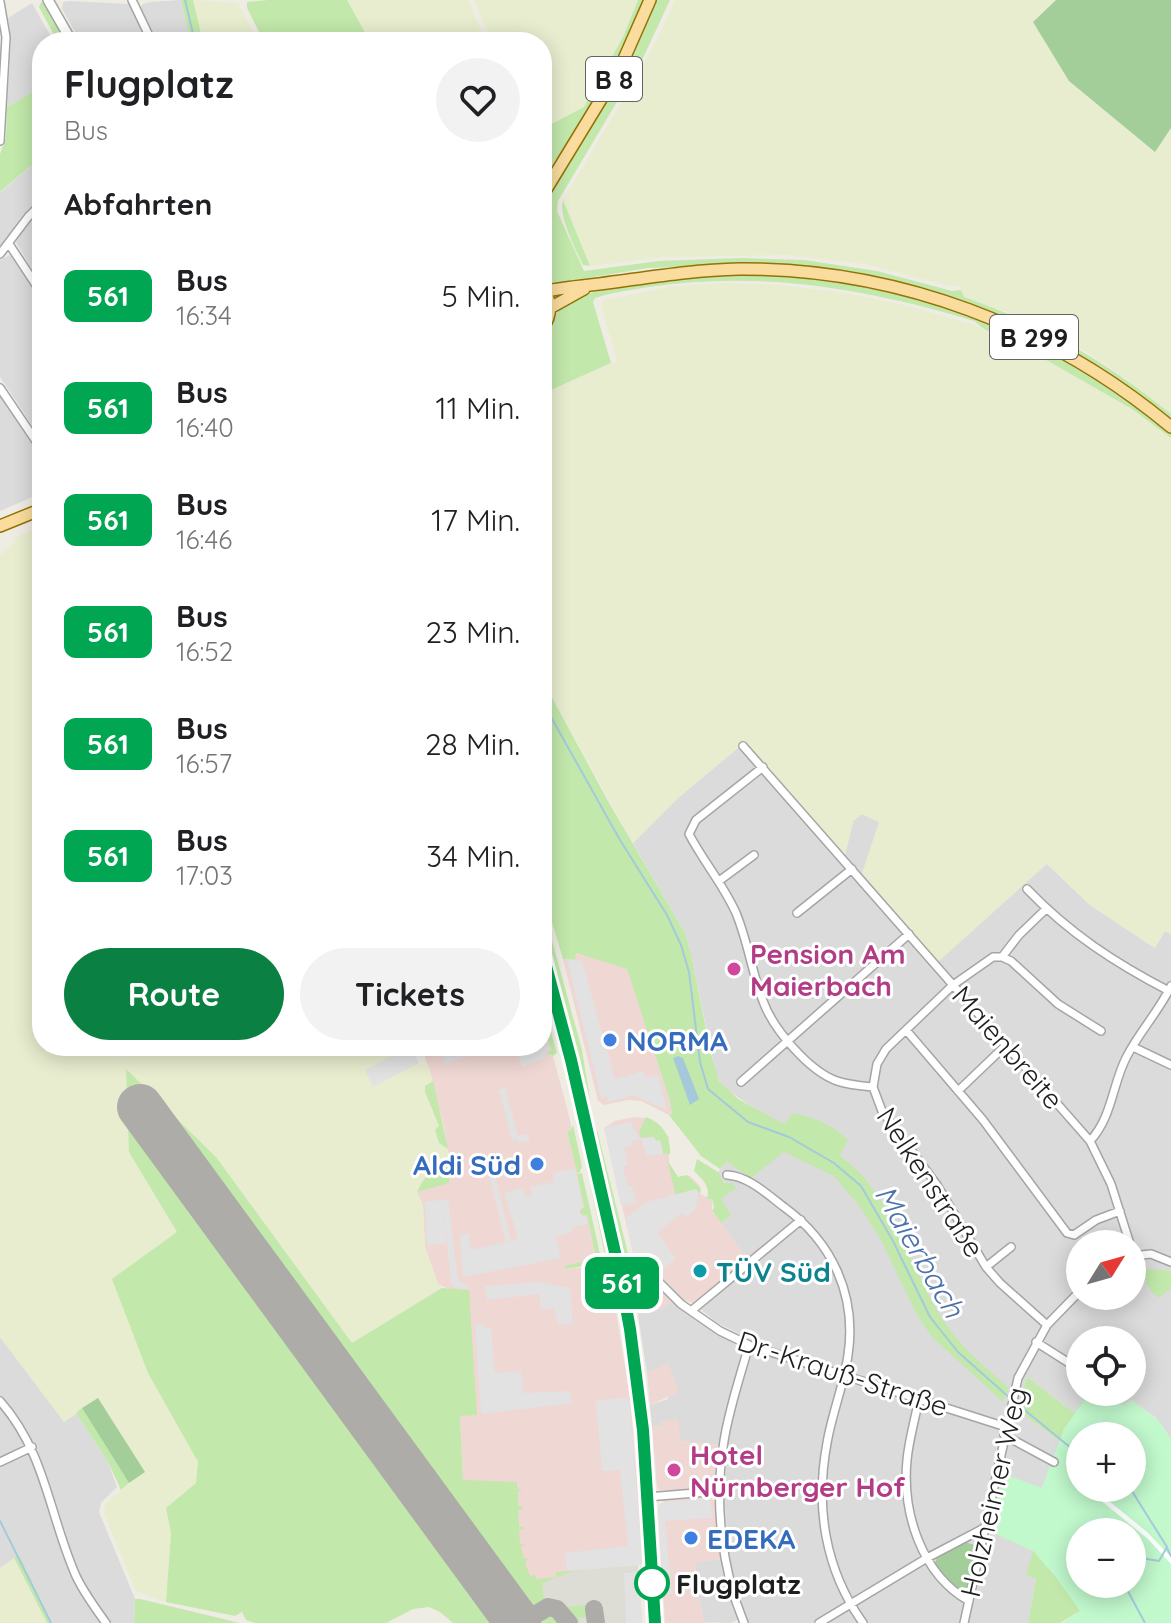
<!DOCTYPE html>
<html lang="de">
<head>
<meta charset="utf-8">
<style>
	:root { --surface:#fff; --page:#f2f2f2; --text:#202124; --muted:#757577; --accent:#0b8043 }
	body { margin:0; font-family:Quicksand,sans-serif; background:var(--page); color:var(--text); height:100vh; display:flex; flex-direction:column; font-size:30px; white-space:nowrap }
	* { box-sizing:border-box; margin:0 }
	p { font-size:26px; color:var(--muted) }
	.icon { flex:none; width:44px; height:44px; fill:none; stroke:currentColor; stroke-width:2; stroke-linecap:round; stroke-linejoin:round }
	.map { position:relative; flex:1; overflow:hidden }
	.sheet { position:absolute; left:32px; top:32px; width:520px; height:1024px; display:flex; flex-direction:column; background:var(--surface); border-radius:32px; box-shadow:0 4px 20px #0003 }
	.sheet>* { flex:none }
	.badge { padding:0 16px; border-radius:12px; font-size:28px; line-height:52px }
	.needle { width:52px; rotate:53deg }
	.fabs { position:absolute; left:1066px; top:1230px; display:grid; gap:16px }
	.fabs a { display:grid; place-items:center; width:80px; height:80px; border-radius:50%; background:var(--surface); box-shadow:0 4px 20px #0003; font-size:40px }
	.map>.badge { position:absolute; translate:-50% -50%; box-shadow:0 0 0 4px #fff }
	h2 { padding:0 32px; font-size:30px; line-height:72px }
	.round { display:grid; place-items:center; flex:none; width:84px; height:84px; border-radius:42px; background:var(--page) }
	.summary { display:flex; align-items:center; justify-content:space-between; height:136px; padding:0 32px }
	h1 { font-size:38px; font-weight:800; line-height:60px }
	.action { display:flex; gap:16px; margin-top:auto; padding:16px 32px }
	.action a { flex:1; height:92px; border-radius:48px; background:var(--accent); color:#fff; font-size:32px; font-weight:800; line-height:92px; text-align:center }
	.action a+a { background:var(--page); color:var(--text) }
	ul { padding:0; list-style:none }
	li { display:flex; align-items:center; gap:24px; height:112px; padding:0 32px }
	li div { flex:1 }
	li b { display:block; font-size:30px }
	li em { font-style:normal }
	li .badge { min-width:88px; font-weight:700; text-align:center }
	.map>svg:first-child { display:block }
	.residential { fill:#dcdbdb; fill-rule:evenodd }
	.commercial { fill:#efd7d3 }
	.airport { fill:#dddcd5 }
	.farmland { fill:#e8edcf }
	.grass { fill:#c2e8ab }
	.forest { fill:#a3cd99 }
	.park { fill:#c1f8cc; fill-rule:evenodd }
	.parking { fill:#e2e2e2 }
	.water { fill:#a5c9db }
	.pier { fill:#fff }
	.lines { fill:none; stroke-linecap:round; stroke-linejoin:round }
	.stream { stroke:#a5c9db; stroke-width:2 }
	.taxiway { stroke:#aeaca8; stroke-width:18 }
	.runway { stroke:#aeaca8; stroke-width:46 }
	.minor-casing { stroke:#a5a5a5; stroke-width:10 }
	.tertiary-casing { stroke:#a5a5a5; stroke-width:12 }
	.secondary-casing { stroke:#5b7207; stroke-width:13 }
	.primary-casing { stroke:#947304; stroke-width:14 }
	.minor { stroke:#fff; stroke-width:7 }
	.tertiary { stroke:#fff; stroke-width:9 }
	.secondary { stroke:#eef8b9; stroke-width:10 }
	.primary { stroke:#f9dc9e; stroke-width:11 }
	.line-casing { stroke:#fff; stroke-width:18 }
	.line { stroke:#00a651; stroke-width:12 }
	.hotel-dot { fill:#d1479c; stroke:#fff; stroke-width:3 }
	.shop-dot { fill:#3f7fe0; stroke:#fff; stroke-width:3 }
	.culture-dot { fill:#0f9aa8; stroke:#fff; stroke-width:3 }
	.stop-dot { fill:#fff; stroke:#00a651; stroke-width:4 }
	.labels { text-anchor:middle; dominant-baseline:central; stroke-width:6; stroke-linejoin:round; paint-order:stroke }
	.shield { fill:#fff; stroke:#626262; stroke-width:2 }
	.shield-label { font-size:26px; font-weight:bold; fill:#1e1e1e }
	.hotel-label { font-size:28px; font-weight:bold; fill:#b23c85; stroke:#fff; text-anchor:start }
	.shop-label { font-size:28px; font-weight:bold; fill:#366cbe; stroke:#fff; text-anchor:start }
	.street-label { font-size:28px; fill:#1e1e1e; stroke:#fff }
	.culture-label { font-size:28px; font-weight:bold; fill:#0d838f; stroke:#fff; text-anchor:start }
	.stop-label { font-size:28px; font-weight:bold; fill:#1e1e1e; stroke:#fff; text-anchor:start }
	.water-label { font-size:30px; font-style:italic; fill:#4c72ab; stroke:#fff }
</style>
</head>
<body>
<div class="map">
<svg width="1171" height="1623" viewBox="0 0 1171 1623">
	<rect width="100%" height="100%" fill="#efece4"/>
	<path class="residential" d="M181 0 190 40 155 42 140 8 143 4 150 2Z
		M69 1 129 4 134 9 150 42H81L62 9 63 2Z
		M32 3 54 42H42V98L36 90 7 107 11 40 8 18Z
		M42 156V196L20 218 0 249V193Z
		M42 208V286L16 242 30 219Z
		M10 255 15 258 29 278 42 302V440L0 377V260Z
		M0 396 42 459V493L0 511Z
		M744 743 845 855 853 821 862 814 879 822 1047 864 1090 905 1155 948 1165 931 1171 934V1439L1155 1417 1131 1401 1124 1405 1119 1404 1110 1392H1132V1340H1080V1392H1090L1074 1413 1027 1377 1017 1410 1060 1441 1042 1488 1004 1474 1003 1483 1033 1551 1036 1579 1028 1623H749L737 1595 730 1567 724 1495 729 1431 755 1342 716 1322 693 1303 748 1261 721 1223 731 1215 721 1200 728 1184 720 1180 718 1172 727 1162 752 1178 757 1110 724 1088 716 1075 691 954 685 933 633 843 678 798ZM1080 1244H1132V1296H1080Z
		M671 1301 743 1350 719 1445 681 1441 661 1421 662 1426 652 1427 650 1405 668 1399V1364L647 1373 638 1315 662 1308Z
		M0 1337 64 1421 76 1413 108 1462 117 1487 101 1503 99 1512 135 1599 134 1623H52L19 1556 0 1568Z
		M722 1559 730 1598 739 1619 731 1623 704 1622 697 1589 695 1562Z"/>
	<path class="commercial" d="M576 953 627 968 670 1101 672 1114 669 1115 641 1101 628 1100 604 1105 598 1101 563 959 574 960Z
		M542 1020 551 1051 549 1055 553 1056 568 1112 572 1130 567 1131 577 1171 581 1174 577 1176 584 1208 580 1214 587 1215 596 1257V1259L565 1266 567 1269 600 1265 614 1299 630 1398 644 1564 576 1570 533 1586 463 1481 460 1416 469 1290 448 1289 438 1284 425 1247 423 1205 417 1192 449 1182V1158L444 1127 422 1046H542Z
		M634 1117 651 1119 669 1137V1164L672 1169 678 1177 690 1176 700 1186V1194L712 1199V1210L749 1261 693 1303 684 1300 659 1275 639 1267 634 1257 604 1128 615 1121Z
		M649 1280 658 1285 671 1301 662 1308 638 1315 634 1289 638 1282Z
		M668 1363 679 1392 650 1405 647 1373Z
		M678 1419 681 1441 719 1445 713 1487 674 1491 659 1490 657 1487 652 1427 661 1426V1421Z
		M710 1497 717 1504 722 1559 695 1563 697 1589 704 1622 713 1623H665L658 1506 665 1500Z"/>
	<path class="airport" d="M126 1069 533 1586 576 1570 638 1565 642 1623H453L435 1608 129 1152Z"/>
	<path class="farmland" d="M193 0 238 3 259 42H203Z
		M347 0H468L486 42H361L367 38Z
		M474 0H638L623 37 584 107 542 129V42H492Z
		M675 0H1056L1033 22 1120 123 1155 151 1171 128V414L1106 364 1071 343 1006 312 963 297 960 286H950L865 264 786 255 663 257 590 266 563 200 629 90 658 38Z
		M725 283 781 285 846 293 912 307 974 325 1048 361 1132 409 1171 438V934L1165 931 1155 948 1090 905 1047 864 938 962 862 873 879 822 862 814 853 821 845 856 744 743 678 798 633 843 542 679V394L617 361 601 305 604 300 669 287Z
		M42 526V1046H410L366 1070 374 1086 419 1063 428 1064 433 1081 426 1086 425 1092 439 1126V1143L448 1149 449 1158 441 1160 417 1192 423 1205 425 1247 438 1284 442 1288 352 1343 216 1157 127 1070 129 1152 178 1232 148 1373 198 1462 196 1483 166 1508 171 1533 166 1602 136 1591 104 1513 106 1503 144 1471 99 1399 64 1422 0 1337V555L16 541 14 538Z
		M14 1558 47 1623H0V1568Z"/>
	<path class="grass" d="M181 0H193L203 42H188L190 40Z
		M268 0H347L368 38 361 42H264L247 8V2Z
		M638 0H644L622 51 595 101 542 180V129L584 107 623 37Z
		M657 0H670L643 58 558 201 557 211 584 271 659 261 742 258 804 260 877 271 952 291 961 290 964 297C1042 324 1107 362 1171 414V420L1098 366 1026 327 935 292 883 279 834 270 748 264 648 268 557 283 542 278V215L550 195 619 82Z
		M41 2 45 4 67 42H58L39 7Z
		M36 90C43 99 46 115 39 124L42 129V156L0 192V154L6 138 7 107Z
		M563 200 590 266 583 265C576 250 558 216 563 200Z
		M770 274C866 281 959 302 1045 346 1091 370 1131 401 1171 432V438L1132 409 1048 361 984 329 974 321C868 289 760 270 649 287 631 290 613 292 595 298L593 302 611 363 542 394V338L559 310 581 295 649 280Z
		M542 679 608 801 685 933 691 954 711 1054 719 1081 738 1099 784 1124 794 1113C815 1118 832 1124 848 1140L840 1156C891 1191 909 1266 941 1317 958 1345 984 1366 1009 1388L1003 1402 931 1336 916 1313 881 1240 860 1207 834 1176 784 1152 751 1178 727 1162 720 1169 701 1156 669 1115 672 1114 670 1101 627 969 576 953 575 960 563 959 542 889Z
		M542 904 582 1050 590 1099 542 926Z
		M542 999 557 1053 553 1056 547 1053 551 1050 542 1020Z
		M126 1069 216 1157 352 1343 442 1288 469 1290 477 1415 460 1416 463 1480 517 1482V1489H523L518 1491V1506H523V1509L518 1510 519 1527H524V1529L519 1530 520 1544H525L521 1547 524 1559 529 1558 525 1562 530 1576 535 1575 536 1579 557 1577 556 1572 576 1570 542 1583 544 1600 533 1611 523 1615 515 1610 136 1093 137 1113 511 1623H453L442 1613 429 1607 413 1609 386 1623H255L246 1620 242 1612 235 1616 166 1602 171 1533 166 1508 196 1483 198 1462 148 1373 112 1279 177 1232 129 1152Z
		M433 1081 448 1149 439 1143 435 1130 439 1126 425 1092V1086Z
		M646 1117C663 1123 671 1137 670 1154H663L660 1140 656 1141 654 1137 641 1138 639 1132Z
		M573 1125 582 1166 580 1172H577L567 1131 571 1130Z
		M578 1127 588 1158 609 1251 608 1258 605 1255Z
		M597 1130 628 1253 625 1256 622 1254 595 1134Z
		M449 1158V1183L417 1192C424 1178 434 1163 449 1158Z
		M697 1159 718 1172 724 1183H732L736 1188 721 1199 731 1215 721 1223 712 1210 714 1208 712 1199H707C711 1186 702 1179 694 1171Z
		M667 1160 678 1177 687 1175 701 1189 700 1194 696 1190 676 1196Z
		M582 1173 602 1263 565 1269V1266L596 1258 587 1215H581L580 1211 584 1207 577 1175Z
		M1141 1268 1171 1271V1288L1159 1298C1148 1291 1145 1280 1141 1268Z
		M1027 1377 1074 1413 1090 1392 1125 1405 1131 1400 1132 1436H1080L1064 1429 1060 1441 1017 1410Z
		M82 1408 129 1483 121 1490 108 1462 76 1413Z
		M1004 1474 1042 1488 1080 1584V1611L1060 1623H1028L1036 1579 1026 1575 1033 1551 991 1532Z
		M19 1555 52 1623H47L14 1558Z
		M135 1599H140L240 1623H134Z
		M590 1605 592 1617H579V1623H573L561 1607Z
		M545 1612 555 1613 566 1623H530Z"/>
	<path class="forest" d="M1056 0H1171V128L1155 152 1069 81 1033 22Z
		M98 1398 145 1472 129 1483 82 1408Z
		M964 1542 975 1545C976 1559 974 1581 964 1591L957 1589 935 1564 937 1557Z"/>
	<path class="park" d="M1090 1392H1110L1119 1404 1124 1405 1131 1400 1160 1422 1171 1439V1623H1062L1080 1611 1055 1576 1033 1551 991 1532 1004 1474 1042 1488 1064 1429ZM1080 1436H1132V1488H1080ZM1080 1532H1132V1584H1080Z"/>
	<path class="parking" d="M567 959 582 961 615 1079 643 1071 646 1078 658 1075 667 1110 633 1095 609 1102 607 1097 601 1098Z
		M543 1032 550 1050 546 1052 544 1059 522 1067 515 1046H542Z
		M410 1046 419 1063 373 1087 365 1070Z
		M439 1046H494L445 1064Z
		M505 1088 518 1136 528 1134 530 1140 518 1143 517 1139 512 1141 499 1090Z
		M631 1122 640 1141 633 1140 631 1146 624 1148 628 1165 623 1167 628 1186H632L636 1203 621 1206 604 1128Z
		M654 1137 656 1141 660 1140 663 1154 647 1156 641 1138Z
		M485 1159 491 1162 511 1241 518 1238 504 1193 523 1188 525 1197 532 1196 530 1187 554 1182 553 1173 575 1168 583 1207 579 1211 582 1216H585L588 1224 571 1228 572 1232 556 1237 561 1258 463 1277 460 1235 469 1234 471 1250 506 1242Z
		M696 1189 699 1193 695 1210 686 1217 682 1213 657 1233 676 1259 659 1271 644 1267 634 1253 626 1224 627 1217 647 1202Z
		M448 1199 458 1280 469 1286V1289L455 1288 451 1283 443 1203 446 1243 427 1245 425 1202Z
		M541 1282 570 1288 573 1324 558 1325 554 1308 541 1310 539 1294 487 1300 485 1286Z
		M475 1324H484V1328H491L495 1373 521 1371 523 1393 570 1391 571 1403 481 1414Z
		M629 1397 643 1564 567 1571 565 1553 628 1546 620 1470 602 1471 596 1401Z
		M710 1498 713 1518 665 1521 672 1594 663 1595 658 1507 663 1502Z
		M639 1572 642 1623H626L624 1573Z"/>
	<path class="water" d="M678 1056 683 1058 699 1099 690 1105 673 1058Z"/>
	<path class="pier" d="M1089 1488H1093L1147 1532 1171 1557V1564L1148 1539 1088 1490Z"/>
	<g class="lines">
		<path class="stream" d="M185 0 195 42
			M542 701 620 840 667 915 681 945 689 972 700 1062 708 1089 748 1122 789 1137 834 1163 861 1186 893 1241 930 1317 958 1352 1011 1399
			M1016 1403 1071 1448 1080 1449
			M1130 1488 1167 1547 1159 1561 1141 1558 1132 1561
			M0 1521 51 1623
			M1167 1548 1171 1556
			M1124 1584 1145 1623"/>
		<path class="taxiway" d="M594 1609 596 1623
			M522 1623 548 1607 557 1609 569 1623"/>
		<path class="runway" d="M140 1107 518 1623"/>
		<defs>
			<path id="minor" d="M132 0 152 42
				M0 2 6 37 0 141
				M9 244 42 294
				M0 254 28 217 42 203
				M0 388 42 450
				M743 746 1090 1141 1111 1184 1130 1244
				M763 767 696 820 689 834C703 861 723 884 736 913 748 942 752 973 763 1001 773 1029 809 1071 837 1081 849 1085 861 1086 873 1087
				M719 881 754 855
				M1027 889C1069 933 1115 963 1169 991
				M797 913 852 869
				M1002 957 1019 935 1046 909
				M906 1030 983 1120 1067 1233 1074 1235 1096 1220 1120 1211
				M1133 1047 1171 1065
				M741 1082 909 934
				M958 1091 1005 1046
				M1090 1141C1113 1116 1112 1084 1127 1056 1140 1031 1159 1011 1171 986
				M727 1175C748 1176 767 1194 784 1207 832 1242 857 1295 848 1355 844 1385 832 1413 827 1443 815 1507 825 1570 863 1623
				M1132 1256 1151 1254 1171 1262
				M986 1267 1011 1247
				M619 1270 642 1272 654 1277 681 1304 720 1331 749 1345 1006 1427
				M621 1281 648 1276
				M691 1311 801 1220
				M1047 1325 1000 1283 986 1267 937 1185 882 1111 873 1087 877 1064 886 1049 953 985 993 957H1002L1011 961 1058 1004 1101 1031
				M1036 1342 1080 1370
				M919 1399C915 1419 909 1439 907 1460 902 1512 921 1574 969 1601
				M0 1401C46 1453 49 1515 76 1576 84 1593 95 1608 106 1623
				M1004 1435 1054 1462
				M0 1462 32 1447
				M647 1497 720 1491
				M744 1623C721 1568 714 1500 724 1441 729 1409 740 1377 749 1345
				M819 1623 927 1558 986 1527
				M964 1623 1018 1378 1047 1325 1080 1291"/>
			<path id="tertiary" d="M48 0 72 42"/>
			<path id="secondary" d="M542 951 571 1060 619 1270 630 1329 643 1430 655 1623"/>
			<path id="primary" d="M542 196 620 68 650 0
				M542 287C552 301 552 315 542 329
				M545 291C563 288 581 286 599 284 646 278 691 270 739 269 897 268 1050 326 1171 427
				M550 308 584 289
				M0 526 42 509"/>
		</defs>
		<use href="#minor" class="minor-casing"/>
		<use href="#tertiary" class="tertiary-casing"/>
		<use href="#secondary" class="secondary-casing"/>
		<use href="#primary" class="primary-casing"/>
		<use href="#minor" class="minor"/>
		<use href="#tertiary" class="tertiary"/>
		<use href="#secondary" class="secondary"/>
		<use href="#primary" class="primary"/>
	</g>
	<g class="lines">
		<defs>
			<path id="line" d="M542 951 571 1060 619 1270 630 1329 643 1430 655 1623"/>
		</defs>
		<use href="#line" class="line-casing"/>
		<use href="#line" class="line"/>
	</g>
	<g class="hotel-dot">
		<circle cx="734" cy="969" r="8"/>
		<circle cx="674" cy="1470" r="8"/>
	</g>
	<g class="shop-dot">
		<circle cx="610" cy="1040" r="8"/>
		<circle cx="537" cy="1164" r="8"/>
		<circle cx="691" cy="1538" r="8"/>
	</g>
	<circle class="culture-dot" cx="700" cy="1271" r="8"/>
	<circle class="stop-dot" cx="652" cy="1583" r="16"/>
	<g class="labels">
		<g class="shield">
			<rect x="586" y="57" width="56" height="44" rx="6"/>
			<rect x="990" y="315" width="88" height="44" rx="6"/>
		</g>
		<g class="shield-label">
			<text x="614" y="79">B 8</text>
			<text x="1034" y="337">B 299</text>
		</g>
		<g class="hotel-label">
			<text x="750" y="953">Pension Am<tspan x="750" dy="32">Maierbach</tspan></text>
			<text x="690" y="1454">Hotel<tspan x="690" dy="32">Nürnberger Hof</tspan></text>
		</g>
		<g class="shop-label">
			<text x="626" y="1040">NORMA</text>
			<text x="521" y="1164" text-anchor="end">Aldi Süd</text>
			<text x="707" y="1538">EDEKA</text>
		</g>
		<g class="street-label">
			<text transform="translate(1008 1047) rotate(49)">Maienbreite</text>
			<text transform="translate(931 1182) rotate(57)">Nelkenstraße</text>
			<text transform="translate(843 1373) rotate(18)">Dr.-Krauß-Straße</text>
			<text transform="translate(993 1492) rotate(-77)">Holzheimer Weg</text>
		</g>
		<g class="culture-label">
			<text x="716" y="1271">TÜV Süd</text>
		</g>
		<g class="stop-label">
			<text x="676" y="1583">Flugplatz</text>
		</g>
		<g class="water-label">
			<text transform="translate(920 1251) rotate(60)">Maierbach</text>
		</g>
	</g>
</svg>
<div class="fabs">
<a><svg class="needle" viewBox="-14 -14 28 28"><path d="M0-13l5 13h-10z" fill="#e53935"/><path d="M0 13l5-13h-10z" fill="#757577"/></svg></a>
<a><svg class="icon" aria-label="locate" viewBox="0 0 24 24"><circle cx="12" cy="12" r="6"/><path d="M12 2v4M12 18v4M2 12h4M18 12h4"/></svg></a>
<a>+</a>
<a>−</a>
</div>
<b class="badge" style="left:622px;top:1283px;background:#00a651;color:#fff">561</b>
<section class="sheet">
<div class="summary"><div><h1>Flugplatz</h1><p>Bus</p></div><a class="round"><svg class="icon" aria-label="heart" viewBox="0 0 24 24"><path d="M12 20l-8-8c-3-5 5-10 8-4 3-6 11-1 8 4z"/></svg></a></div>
<h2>Abfahrten</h2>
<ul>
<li><span class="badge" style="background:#00a651;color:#fff">561</span><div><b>Bus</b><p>16:34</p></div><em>5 Min.</em></li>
<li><span class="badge" style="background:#00a651;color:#fff">561</span><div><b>Bus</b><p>16:40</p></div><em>11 Min.</em></li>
<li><span class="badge" style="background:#00a651;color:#fff">561</span><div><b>Bus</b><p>16:46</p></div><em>17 Min.</em></li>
<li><span class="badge" style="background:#00a651;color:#fff">561</span><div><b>Bus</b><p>16:52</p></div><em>23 Min.</em></li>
<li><span class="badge" style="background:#00a651;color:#fff">561</span><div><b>Bus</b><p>16:57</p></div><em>28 Min.</em></li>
<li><span class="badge" style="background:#00a651;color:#fff">561</span><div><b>Bus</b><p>17:03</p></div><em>34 Min.</em></li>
</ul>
<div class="action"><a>Route</a><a>Tickets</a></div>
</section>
</div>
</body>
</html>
